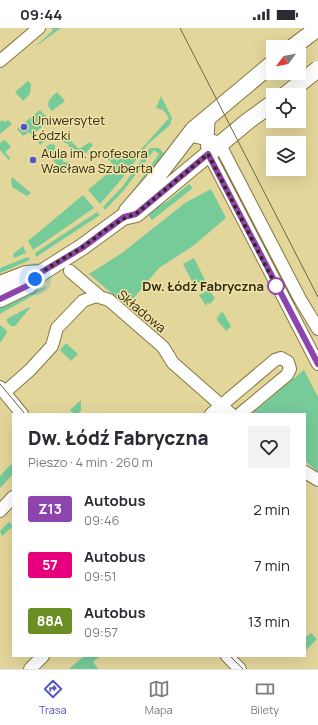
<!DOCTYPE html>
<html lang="pl">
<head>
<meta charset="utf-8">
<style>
	:root { --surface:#fff; --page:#f2f2f3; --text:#2b2b33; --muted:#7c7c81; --line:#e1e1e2; --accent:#5053ca }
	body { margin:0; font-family:Manrope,sans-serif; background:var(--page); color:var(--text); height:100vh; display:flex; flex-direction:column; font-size:15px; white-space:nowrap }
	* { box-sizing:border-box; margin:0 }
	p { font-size:13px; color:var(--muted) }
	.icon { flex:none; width:22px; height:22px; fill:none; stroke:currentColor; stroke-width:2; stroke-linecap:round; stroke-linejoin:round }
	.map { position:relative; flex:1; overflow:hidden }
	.details { position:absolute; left:12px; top:385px; width:294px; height:244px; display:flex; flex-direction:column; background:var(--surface); border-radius:0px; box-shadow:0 4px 16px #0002 }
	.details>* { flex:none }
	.badge { padding:0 8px; border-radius:3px; font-size:14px; line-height:26px }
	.needle { width:26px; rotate:238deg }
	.buttons { position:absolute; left:266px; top:12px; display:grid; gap:8px }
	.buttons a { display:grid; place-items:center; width:40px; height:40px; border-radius:0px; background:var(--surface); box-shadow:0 4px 16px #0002; font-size:20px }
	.you { position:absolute; width:20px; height:20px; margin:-10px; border:3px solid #fff; border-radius:50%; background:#1a73e8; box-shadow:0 0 0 6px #1a73e833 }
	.map>.badge { position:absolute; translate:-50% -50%; box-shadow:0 0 0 2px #fff }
	.round { display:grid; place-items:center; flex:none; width:42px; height:42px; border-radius:0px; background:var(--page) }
	.summary { display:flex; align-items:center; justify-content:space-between; height:68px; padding:0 16px }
	h1 { font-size:19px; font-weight:800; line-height:30px }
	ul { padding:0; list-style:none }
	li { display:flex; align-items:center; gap:12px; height:56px; padding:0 16px }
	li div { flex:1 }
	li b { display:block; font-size:15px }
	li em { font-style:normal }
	li .badge { min-width:44px; font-weight:700; text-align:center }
	.status { display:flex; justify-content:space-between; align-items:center; height:28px; padding:0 20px; background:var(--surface); direction:ltr }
	.status svg { height:11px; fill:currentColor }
	.menu { display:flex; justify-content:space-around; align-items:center; height:56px; border-top:1px solid var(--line); background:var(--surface); font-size:11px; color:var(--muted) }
	.menu a { display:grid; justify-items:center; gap:2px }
	.menu .active { color:var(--accent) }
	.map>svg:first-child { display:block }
	.green { fill:#76cb99 }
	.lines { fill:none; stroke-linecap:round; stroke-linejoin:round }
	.minor-casing { stroke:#857840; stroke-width:14 }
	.major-casing { stroke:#857840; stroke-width:18 }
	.minor { stroke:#fff; stroke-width:12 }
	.major { stroke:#fff; stroke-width:16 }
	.tram { stroke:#6e6642; stroke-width:1 }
	.major-bridge-casing { stroke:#857840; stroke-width:18; stroke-linecap:butt }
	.major-bridge { stroke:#fff; stroke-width:16 }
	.line-casing { stroke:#fff; stroke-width:9 }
	.line { stroke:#8e44ad; stroke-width:6 }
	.walk { stroke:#2f2a12; stroke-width:4; stroke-dasharray:0 7.2 }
	.poi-dot { fill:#5053ca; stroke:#f1e3a8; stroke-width:1.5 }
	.stop-dot { fill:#fff; stroke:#8e44ad; stroke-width:2 }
	.labels { text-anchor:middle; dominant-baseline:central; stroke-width:3; stroke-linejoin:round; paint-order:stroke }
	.poi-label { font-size:13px; fill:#2f2a12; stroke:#f1e3a8; text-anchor:start }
	.stop-label { font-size:13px; font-weight:bold; fill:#2f2a12; stroke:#f1e3a8; text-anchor:end }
	.street-label { font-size:13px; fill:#2f2a12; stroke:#f1e3a8 }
</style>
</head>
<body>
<div class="status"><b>09:44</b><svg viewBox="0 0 49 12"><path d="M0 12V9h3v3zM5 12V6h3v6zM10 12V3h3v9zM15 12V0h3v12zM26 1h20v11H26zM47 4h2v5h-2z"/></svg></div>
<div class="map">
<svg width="318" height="641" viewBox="0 0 318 641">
	<rect width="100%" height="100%" fill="#e3d69b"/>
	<path class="green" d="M51 0H61L35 19 53 2Z
		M28 53 31 56 30 66 23 73 15 64Z
		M57 64 65 73 52 83C44 76 50 70 57 64Z
		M161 68 172 90 170 97 148 116 120 153 100 176 88 162 115 139 103 125 107 122 117 133 130 122 135 128 169 90 163 82 156 80Z
		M40 82 46 88 45 90 48 94 32 107 29 104 23 108 17 101Z
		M2 92 5 94 8 92 12 96 0 106V94Z
		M54 101 56 104 40 117 38 114Z
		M64 106 79 121 90 114 93 117 86 125 72 124 68 116 61 113V110Z
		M5 112 11 119 5 124 10 130 9 132 0 122V115Z
		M50 116 55 117V125L63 126V134H70L63 144 44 121Z
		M150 120H159L166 128 132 168 130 167 159 126 154 122 124 162 105 182 103 179 122 159Z
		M12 149 31 165 27 168 12 159 11 151Z
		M189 156 193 160 152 192 147 185 168 173Z
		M211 161 226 190 193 218 159 240 127 278 89 246 122 225 185 175Z
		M83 167 94 180 33 222 28 213Z
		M97 184 100 187 36 229 35 225Z
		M23 218 26 225 14 230 13 226Z
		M28 229 30 232 0 245V240Z
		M194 230 206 254H205L200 253V255L197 254 194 257 183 236Z
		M45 259 46 260 0 286V277Z
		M209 262 215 270 210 276 207 275 206 278 199 267 203 265 205 266 204 263 208 264Z
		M29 279 30 280 15 298H11L7 294V291Z
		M222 283 231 298 229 301H227V304L216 291H218L216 288 219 289V285L221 286Z
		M0 297 7 303V305L0 315Z
		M66 315 78 326 71 333 60 322Z
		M304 342 318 369V444L305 433V386H251Z
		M81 372V382L78 386H74L70 382Z
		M13 434V446L0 460V448Z
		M9 494 13 498 2 508 0 503Z
		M311 605 317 611 306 622 305 610Z
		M84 628H100L93 634 98 641H69Z"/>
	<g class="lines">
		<defs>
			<path id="minor" d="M0 33 39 0
				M209 87 207 117 209 126 318 336
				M188 107 214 113 220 117 300 271 318 301
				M70 243 99 268
				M0 359 22 386
				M5 364 30 342 52 318 57 300 83 273 96 268 109 272 163 319 173 335 231 386
				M211 386 275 332 281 330 288 334 290 341 287 347 240 386
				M305 444 318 452
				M0 483 13 469
				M227 628 240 641
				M30 641 43 628"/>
			<path id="major" d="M293 19 318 0
				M127 183 160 145 193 102 273 35
				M0 256 26 246 41 245
				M0 271 29 257 41 245 82 219 123 189 136 186 248 93 273 75"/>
		</defs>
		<use href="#minor" class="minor-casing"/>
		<use href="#major" class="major-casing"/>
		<use href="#minor" class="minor"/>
		<use href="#major" class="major"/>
		<path class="tram" d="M180 0 318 269
			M0 356 25 386
			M230 628 243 641"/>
		<defs>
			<path id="major-bridge" d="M285 67 318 41"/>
		</defs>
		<use href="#major-bridge" class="major-bridge-casing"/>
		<use href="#major-bridge" class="major-bridge"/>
	</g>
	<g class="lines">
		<defs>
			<path id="line" d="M0 271 29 257 40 245 82 220 124 189 136 186 208 126 318 336"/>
		</defs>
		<use href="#line" class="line-casing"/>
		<use href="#line" class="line"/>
		<path class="walk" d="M35 251C47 238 66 230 81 220 99 208 115 192 136 186L208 126 276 258"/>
	</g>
	<g class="poi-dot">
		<circle cx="24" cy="99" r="4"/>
		<circle cx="33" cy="132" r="4"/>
	</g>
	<circle class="stop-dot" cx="276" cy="258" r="8"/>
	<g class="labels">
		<g class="poi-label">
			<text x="32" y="92">Uniwersytet<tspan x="32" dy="15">Łódzki</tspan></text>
			<text x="41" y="125">Aula im. profesora<tspan x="41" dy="15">Wacława Szuberta</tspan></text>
		</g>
		<g class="stop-label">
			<text x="264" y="258">Dw. Łódź Fabryczna</text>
		</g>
		<g class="street-label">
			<text transform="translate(142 283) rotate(40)">Składowa</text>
		</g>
	</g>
</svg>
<div class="buttons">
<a><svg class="needle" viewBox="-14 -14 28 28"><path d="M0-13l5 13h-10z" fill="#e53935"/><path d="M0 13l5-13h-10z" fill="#7c7c81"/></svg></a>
<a><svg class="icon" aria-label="locate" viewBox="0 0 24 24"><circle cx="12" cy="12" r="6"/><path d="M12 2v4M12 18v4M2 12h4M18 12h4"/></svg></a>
<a><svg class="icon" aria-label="layers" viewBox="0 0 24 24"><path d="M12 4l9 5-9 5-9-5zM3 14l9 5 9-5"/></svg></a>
</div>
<div class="you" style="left:35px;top:251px"></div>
<section class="details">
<div class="summary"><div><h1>Dw. Łódź Fabryczna</h1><p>Pieszo · 4 min · 260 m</p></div><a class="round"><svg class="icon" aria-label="heart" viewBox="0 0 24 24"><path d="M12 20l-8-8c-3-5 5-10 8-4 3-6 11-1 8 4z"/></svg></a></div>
<ul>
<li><span class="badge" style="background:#8e44ad;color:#fff">Z13</span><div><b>Autobus</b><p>09:46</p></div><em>2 min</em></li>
<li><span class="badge" style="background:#e6007e;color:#fff">57</span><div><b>Autobus</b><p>09:51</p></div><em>7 min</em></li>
<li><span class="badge" style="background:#6b8e23;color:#fff">88A</span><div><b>Autobus</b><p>09:57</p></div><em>13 min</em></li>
</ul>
</section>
</div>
<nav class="menu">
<a class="active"><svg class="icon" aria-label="directions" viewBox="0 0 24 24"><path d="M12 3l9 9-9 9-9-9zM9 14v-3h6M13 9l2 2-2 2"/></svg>Trasa</a>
<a><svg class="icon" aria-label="map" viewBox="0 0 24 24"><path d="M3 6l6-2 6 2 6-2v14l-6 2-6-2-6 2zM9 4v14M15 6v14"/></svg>Mapa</a>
<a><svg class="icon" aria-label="tickets" viewBox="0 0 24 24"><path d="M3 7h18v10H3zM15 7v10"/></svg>Bilety</a>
</nav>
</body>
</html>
